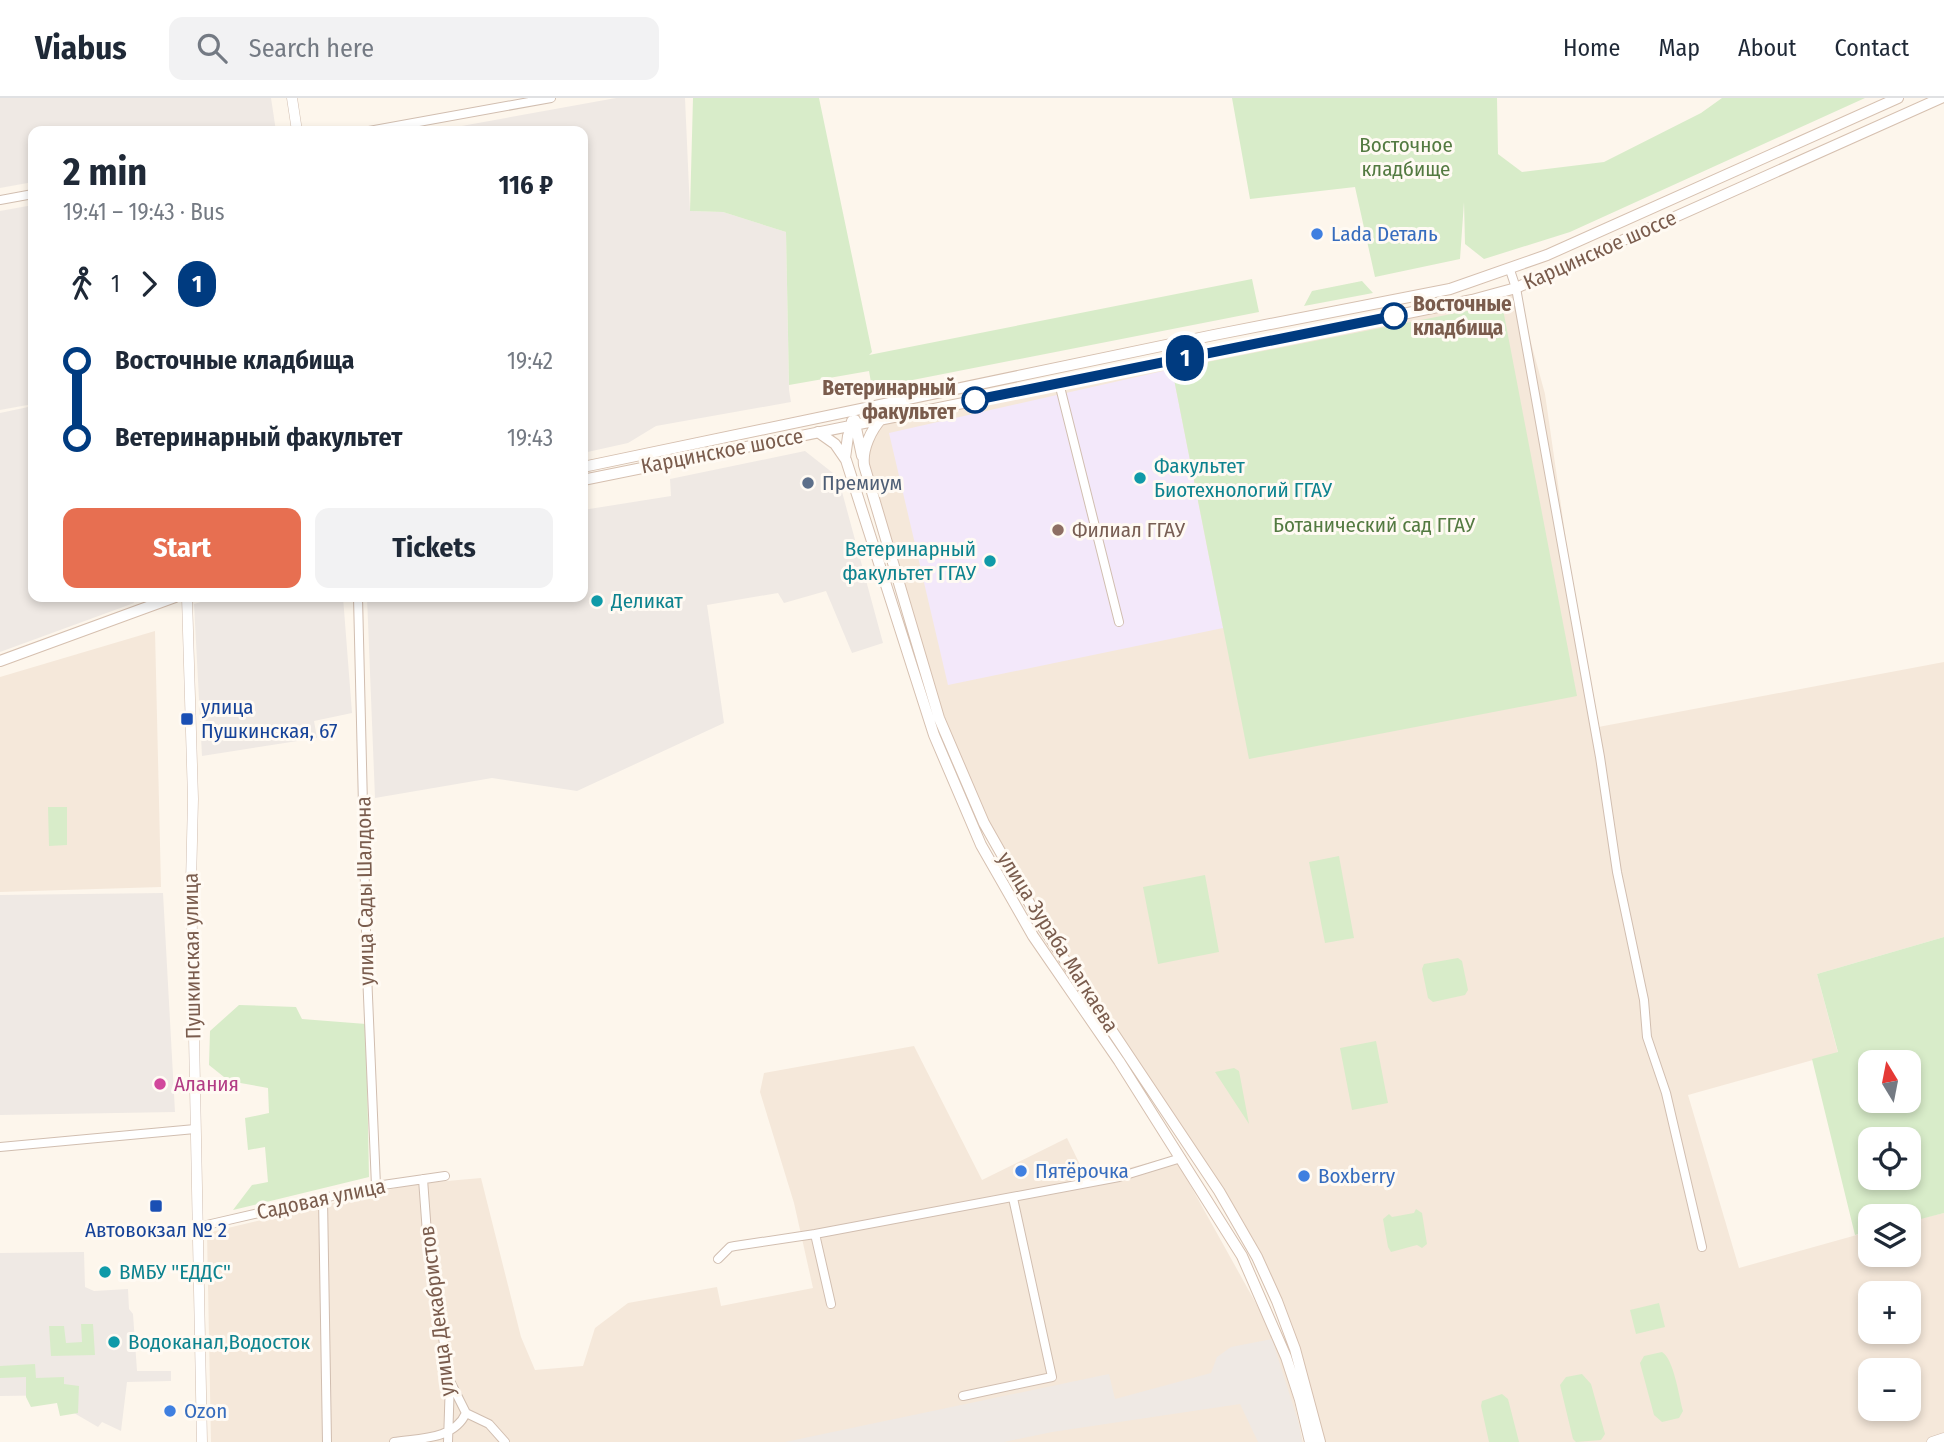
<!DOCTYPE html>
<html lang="en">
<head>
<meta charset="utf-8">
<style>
	:root { --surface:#fff; --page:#f2f2f3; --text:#1f2937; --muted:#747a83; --line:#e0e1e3; --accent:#e76f51 }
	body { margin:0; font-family:"Fira Sans Condensed",sans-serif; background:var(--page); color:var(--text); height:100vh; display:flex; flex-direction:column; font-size:26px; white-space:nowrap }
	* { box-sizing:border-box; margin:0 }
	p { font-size:23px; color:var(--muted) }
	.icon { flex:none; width:38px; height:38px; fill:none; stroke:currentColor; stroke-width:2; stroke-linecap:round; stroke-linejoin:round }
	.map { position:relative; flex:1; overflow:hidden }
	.panel { position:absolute; left:28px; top:28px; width:560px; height:476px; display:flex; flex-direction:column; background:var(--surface); border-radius:14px; box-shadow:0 4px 10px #0003 }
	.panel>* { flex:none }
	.badge { padding:0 14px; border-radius:23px; font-size:24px; line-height:46px }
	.needle { width:46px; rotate:350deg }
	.tools { position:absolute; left:1858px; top:952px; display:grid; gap:14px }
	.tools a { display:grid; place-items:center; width:63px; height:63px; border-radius:14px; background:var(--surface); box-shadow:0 4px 10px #0003; font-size:35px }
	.map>.badge { position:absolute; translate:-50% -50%; box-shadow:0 0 0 4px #fff }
	.legs { display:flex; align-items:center; gap:10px; height:77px; padding:0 35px; font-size:23px }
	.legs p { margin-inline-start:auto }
	.headline { display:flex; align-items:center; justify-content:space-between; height:119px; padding:0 35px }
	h1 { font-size:38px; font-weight:700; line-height:52px }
	.primary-button { display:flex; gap:14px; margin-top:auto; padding:14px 35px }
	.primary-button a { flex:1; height:80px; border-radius:14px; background:var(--accent); color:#fff; font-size:28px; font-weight:700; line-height:80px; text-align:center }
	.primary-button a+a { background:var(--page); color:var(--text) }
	ul { padding:0 35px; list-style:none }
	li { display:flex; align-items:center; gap:24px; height:77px; font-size:26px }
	li i { display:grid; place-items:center; width:10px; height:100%; margin:0 9px; background:currentColor }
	li i::after { content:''; width:18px; height:18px; margin:-9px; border:5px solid; border-radius:50%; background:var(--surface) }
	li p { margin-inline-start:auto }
	li:first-child i { background:linear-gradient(#0000 50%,currentColor 0) }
	li:last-child i { background:linear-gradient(currentColor 50%,#0000 0) }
	header { display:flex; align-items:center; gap:42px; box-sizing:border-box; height:98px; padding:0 35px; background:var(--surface); border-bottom:2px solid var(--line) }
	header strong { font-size:33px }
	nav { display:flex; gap:38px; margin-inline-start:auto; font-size:24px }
	.search { width:490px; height:63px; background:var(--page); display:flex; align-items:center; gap:18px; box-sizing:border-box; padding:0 24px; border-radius:14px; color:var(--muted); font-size:26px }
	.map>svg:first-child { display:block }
	.residential { fill:#f5e8da; fill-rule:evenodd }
	.industrial { fill:#efe9e4 }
	.education { fill:#f3e8fa }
	.green { fill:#d8ecc9; fill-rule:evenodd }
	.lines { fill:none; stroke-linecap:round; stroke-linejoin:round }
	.minor-casing { stroke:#d1beb0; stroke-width:10 }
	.tertiary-casing { stroke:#d1beb0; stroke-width:11 }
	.secondary-casing { stroke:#d6c0b0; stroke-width:12 }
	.minor { stroke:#fff; stroke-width:8 }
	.tertiary { stroke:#fff; stroke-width:10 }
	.secondary { stroke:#fff; stroke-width:10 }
	.line-1-casing { stroke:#fff; stroke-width:16 }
	.line-1 { stroke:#003b80; stroke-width:10 }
	.shop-dot { fill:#3f7fe0; stroke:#fffaf3; stroke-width:2.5 }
	.stop-1-dot { fill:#fff; stroke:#003b80; stroke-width:3.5 }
	.culture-dot { fill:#0f9aa8; stroke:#fffaf3; stroke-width:2.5 }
	.service-dot { fill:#5c6f8a; stroke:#fffaf3; stroke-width:2.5 }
	.education-dot { fill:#8d6e63; stroke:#fffaf3; stroke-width:2.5 }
	.transit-dot { fill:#1a4fb4; stroke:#fffaf3; stroke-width:2.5 }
	.hotel-dot { fill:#d1479c; stroke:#fffaf3; stroke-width:2.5 }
	.labels { text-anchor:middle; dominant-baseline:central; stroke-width:6; stroke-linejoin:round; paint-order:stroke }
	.park-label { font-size:21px; fill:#537a41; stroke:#fffaf3 }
	.shop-label { font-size:21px; fill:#366cbe; stroke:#fffaf3; text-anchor:start }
	.street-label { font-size:21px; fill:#7a5c4d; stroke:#fffaf3 }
	.stop-label { font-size:21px; font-weight:bold; fill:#7a5c4d; stroke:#fffaf3; text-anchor:start }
	.culture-label { font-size:21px; fill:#0d838f; stroke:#fffaf3; text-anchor:start }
	.service-label { font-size:21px; fill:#4e5e75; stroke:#fffaf3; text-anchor:start }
	.education-label { font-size:21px; fill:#785e54; stroke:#fffaf3; text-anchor:start }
	.transit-label { font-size:21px; fill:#164399; stroke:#fffaf3; text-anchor:start }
	.hotel-label { font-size:21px; fill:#b23c85; stroke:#fffaf3; text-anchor:start }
</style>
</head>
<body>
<header>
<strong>Viabus</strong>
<div class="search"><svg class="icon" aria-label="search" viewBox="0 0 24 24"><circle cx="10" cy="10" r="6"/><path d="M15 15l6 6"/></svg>Search here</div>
<nav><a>Home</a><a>Map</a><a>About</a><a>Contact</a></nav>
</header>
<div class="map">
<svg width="1944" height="1344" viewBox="0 0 1944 1344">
	<rect width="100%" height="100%" fill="#fdf6ec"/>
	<path class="residential" d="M1516 190 1545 296 1593 630 1944 564V839L1817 876 1838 955 1688 997 1739 1170 1871 1133V1157H1909V1123L1944 1115V1344H1320L1304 1280 1257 1159 1064 858 984 725 949 645 872 395 867 347 875 328ZM1871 1195H1909V1234H1871ZM1871 1272H1909V1311H1871Z
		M155 533 161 789 0 794V579Z
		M914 948 982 1082 1067 1040 1087 1081 1174 1058 1273 1236 1293 1299 1303 1344H211L207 1135 413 1086 481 1080 521 1239 535 1272 583 1268 595 1230 628 1205 717 1189 721 1208 813 1190 794 1105 760 994 764 975Z"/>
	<path class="industrial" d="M0 0H271L276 33H33V84L0 90Z
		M616 0H685L690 113 723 114 786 134 789 292 791 304 656 328 628 345 583 355V33H434Z
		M33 107V306L0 312V113Z
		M33 308V499H132L134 505 0 554V315Z
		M805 353 838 379 883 545 852 555 826 493 784 505 778 495 707 507 724 625 577 693 492 680 375 700 367 499H583V412L671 398 670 381Z
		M218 499H343L352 615 314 623 317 640 202 658 194 506Z
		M163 795 175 1014 0 1017V797Z
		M84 1154 85 1189 94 1193 128 1191 129 1211 133 1216 137 1273H171V1283L127 1284 121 1333 102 1324 98 1329 74 1315 72 1297 0 1298V1155Z
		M1272 1241 1299 1326 1302 1344H1258L1240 1306 1052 1334 1004 1344H785L1109 1276 1115 1301 1211 1275 1217 1259 1231 1249Z"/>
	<path class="education" d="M1172 271 1223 530 948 587 889 335Z"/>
	<path class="green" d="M693 0H819L872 254 869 257 1252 181 1259 214 872 290 869 273 789 287 786 134 723 114 690 113Z
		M1232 0H1497L1498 56 1522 74 1604 64 1701 15 1722 0H1865L1570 134 1484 161 1465 146 1464 104 1460 161 1375 179 1355 89 1250 101Z
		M1362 183 1373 195 1304 208 1312 193Z
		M1502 206 1577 598 1249 661 1172 271Z
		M48 709H67V747L49 748Z
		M1339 758 1354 840 1325 845 1309 764Z
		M1205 777 1219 854 1158 866 1143 789Z
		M1944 839V1115L1909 1124V1118H1871V1133L1855 1137 1812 961 1838 954 1817 876ZM1871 964H1909V1003H1871ZM1871 1041H1909V1080H1871Z
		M1458 860 1462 863 1468 892 1465 897 1433 904 1428 900 1422 871 1424 866Z
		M239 907 296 909 302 921 366 926 369 1079 233 1112 252 1087 268 1084 265 1049 248 1052 245 1020 269 1015 268 990 229 983 209 967 210 933Z
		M1376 943 1388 1005 1352 1012 1340 950Z
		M1234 970 1239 973 1249 1026 1215 974Z
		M1416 1111 1422 1115 1427 1146 1422 1150 1417 1147 1391 1154 1388 1149 1383 1121 1389 1116 1392 1119 1414 1115Z
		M1659 1205 1665 1229 1636 1236 1630 1212Z
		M81 1226H93L95 1257 51 1258 49 1228H64L66 1245 82 1244Z
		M1662 1254C1674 1261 1679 1299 1683 1313L1679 1320 1662 1324 1654 1317 1640 1265 1644 1258Z
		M35 1266 36 1280 64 1279V1286L79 1288 78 1315 60 1318 57 1305 31 1309 26 1299V1279L0 1280V1268Z
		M1582 1276 1591 1286 1605 1336 1601 1342 1576 1344 1573 1341 1560 1287 1566 1279Z
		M1502 1296 1508 1301 1519 1344H1489L1481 1308 1482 1303Z"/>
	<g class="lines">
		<defs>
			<path id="minor" d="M369 33 551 0
				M0 102 33 96
				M1510 172 1516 190 1600 659 1617 774 1644 902 1647 939 1666 995 1702 1149
				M1059 285 1119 524
				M358 499 367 875 376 1088
				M0 1049 195 1031
				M423 1081 428 1149 450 1282 448 1344
				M323 1100 327 1344
				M198 1129 376 1088 445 1078
				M718 1161 730 1149 735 1148 815 1136
				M831 1206 815 1136 1119 1079 1181 1060
				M451 1285 466 1315 489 1326 505 1344
				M963 1298 1052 1279 1013 1100
				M394 1344C419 1340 454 1342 466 1315"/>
			<path id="tertiary" d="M292 0 297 33
				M187 499 193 701 191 785 202 1344
				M1932 1344 1944 1340"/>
			<path id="secondary" d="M882 320C871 332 862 351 864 367L939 620 984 725 1044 831 1219 1093 1257 1159 1277 1203 1295 1251 1320 1344
				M852 323 856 330 862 358
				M818 334 835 346 846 362 934 637 981 747 1033 838 1119 963 1242 1158 1286 1259 1300 1302 1310 1344
				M845 360 848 338 855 322
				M583 369 1214 237 1450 191 1547 157 1898 0
				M583 382 1472 202 1516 190 1941 0
				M0 563 175 499"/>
		</defs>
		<use href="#minor" class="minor-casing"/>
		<use href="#tertiary" class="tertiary-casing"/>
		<use href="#secondary" class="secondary-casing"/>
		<use href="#minor" class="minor"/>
		<use href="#tertiary" class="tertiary"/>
		<use href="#secondary" class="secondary"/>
	</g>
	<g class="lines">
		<defs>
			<path id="line-1" d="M975 302 1394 218"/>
		</defs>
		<use href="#line-1" class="line-1-casing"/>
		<use href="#line-1" class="line-1"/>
	</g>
	<g class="shop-dot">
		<circle cx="1317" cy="136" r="7"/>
		<circle cx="1021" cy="1073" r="7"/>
		<circle cx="1304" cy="1078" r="7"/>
		<circle cx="170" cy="1313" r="7"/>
	</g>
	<g class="stop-1-dot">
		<circle cx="1394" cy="218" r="12"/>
		<circle cx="975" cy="302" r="12"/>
	</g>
	<g class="culture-dot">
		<circle cx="1140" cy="380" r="7"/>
		<circle cx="990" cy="463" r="7"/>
		<circle cx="597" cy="503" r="7"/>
		<circle cx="105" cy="1174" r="7"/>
		<circle cx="114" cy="1244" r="7"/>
	</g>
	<circle class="service-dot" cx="808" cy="385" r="7"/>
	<circle class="education-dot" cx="1058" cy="432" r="7"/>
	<g class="transit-dot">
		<rect x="180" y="614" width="14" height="14" rx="3.5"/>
		<rect x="149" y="1101" width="14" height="14" rx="3.5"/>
	</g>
	<circle class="hotel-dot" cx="160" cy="986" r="7"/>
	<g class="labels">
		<g class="park-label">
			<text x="1406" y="47">Восточное<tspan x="1406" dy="24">кладбище</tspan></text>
			<text x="1374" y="427">Ботанический сад ГГАУ</text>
		</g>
		<g class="shop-label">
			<text x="1331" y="136">Lada Dеталь</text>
			<text x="1035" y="1073">Пятёрочка</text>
			<text x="1318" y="1078">Boxberry</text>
			<text x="184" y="1313">Ozon</text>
		</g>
		<g class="street-label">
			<text transform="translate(1600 152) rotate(-24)">Карцинское шоссе</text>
			<text transform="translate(722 353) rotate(-11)">Карцинское шоссе</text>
			<text transform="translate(365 793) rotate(-91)">улица Сады Шалдона</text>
			<text transform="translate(1058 844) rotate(58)">улица Зураба Магкаева</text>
			<text transform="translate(192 858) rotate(-91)">Пушкинская улица</text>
			<text transform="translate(321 1101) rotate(-12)">Садовая улица</text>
			<text transform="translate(437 1213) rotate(-97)">улица Декабристов</text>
		</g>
		<g class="stop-label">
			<text x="1413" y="206">Восточные<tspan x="1413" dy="24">кладбища</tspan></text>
			<text x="956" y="290" text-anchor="end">Ветеринарный<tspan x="956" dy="24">факультет</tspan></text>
		</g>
		<g class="culture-label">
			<text x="1154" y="368">Факультет<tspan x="1154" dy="24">Биотехнологий ГГАУ</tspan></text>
			<text x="976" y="451" text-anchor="end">Ветеринарный<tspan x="976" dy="24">факультет ГГАУ</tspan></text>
			<text x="611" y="503">Деликат</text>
			<text x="119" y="1174">ВМБУ "ЕДДС"</text>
			<text x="128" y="1244">Водоканал,Водосток</text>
		</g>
		<g class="service-label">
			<text x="822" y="385">Премиум</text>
		</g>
		<g class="education-label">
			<text x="1072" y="432">Филиал ГГАУ</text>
		</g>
		<g class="transit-label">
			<text x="201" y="609">улица<tspan x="201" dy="24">Пушкинская, 67</tspan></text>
			<text x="156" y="1132" text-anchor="middle">Автовокзал № 2</text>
		</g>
		<g class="hotel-label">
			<text x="174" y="986">Алания</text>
		</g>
	</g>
</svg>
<div class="tools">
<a><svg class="needle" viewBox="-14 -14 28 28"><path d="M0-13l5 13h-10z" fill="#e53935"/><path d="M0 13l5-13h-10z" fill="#747a83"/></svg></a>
<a><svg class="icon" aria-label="locate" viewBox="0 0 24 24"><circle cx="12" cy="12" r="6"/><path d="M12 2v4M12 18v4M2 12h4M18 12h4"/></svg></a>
<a><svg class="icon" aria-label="layers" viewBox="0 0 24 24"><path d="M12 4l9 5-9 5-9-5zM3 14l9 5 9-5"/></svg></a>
<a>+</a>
<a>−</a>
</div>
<b class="badge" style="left:1185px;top:260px;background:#003b80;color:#fff">1</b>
<section class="panel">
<div class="headline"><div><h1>2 min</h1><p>19:41 – 19:43 · Bus</p></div><b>116 ₽</b></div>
<div class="legs"><svg class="icon" aria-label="walk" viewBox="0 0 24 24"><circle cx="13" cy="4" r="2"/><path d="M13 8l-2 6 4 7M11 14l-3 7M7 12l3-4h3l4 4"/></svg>1<svg class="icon" aria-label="forward" viewBox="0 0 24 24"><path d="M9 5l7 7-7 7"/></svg><b class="badge" style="background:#003b80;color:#fff">1</b></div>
<ul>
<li><i style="color:#003b80"></i><b>Восточные кладбища</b><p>19:42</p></li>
<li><i style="color:#003b80"></i><b>Ветеринарный факультет</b><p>19:43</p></li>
</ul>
<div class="primary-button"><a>Start</a><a>Tickets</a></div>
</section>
</div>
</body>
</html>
